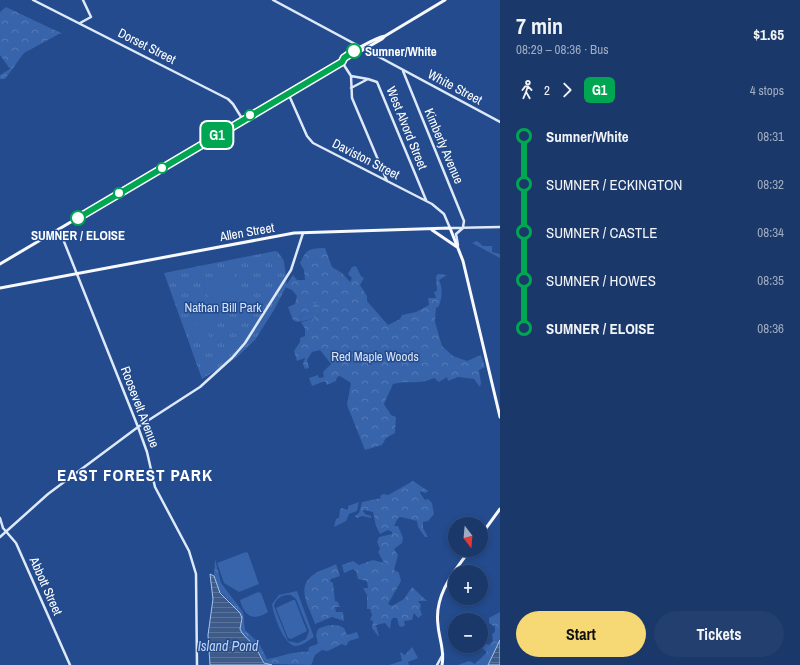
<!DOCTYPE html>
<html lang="en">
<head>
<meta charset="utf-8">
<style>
	:root { --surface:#1a386a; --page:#233f70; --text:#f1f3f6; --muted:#9facc1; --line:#38527e; --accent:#f6d875 }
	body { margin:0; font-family:"Archivo Narrow",sans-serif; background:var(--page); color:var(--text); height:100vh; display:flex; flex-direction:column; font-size:15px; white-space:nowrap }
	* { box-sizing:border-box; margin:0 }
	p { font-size:13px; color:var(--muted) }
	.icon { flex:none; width:22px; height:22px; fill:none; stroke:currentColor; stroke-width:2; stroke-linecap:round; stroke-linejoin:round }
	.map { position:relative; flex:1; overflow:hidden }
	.details { display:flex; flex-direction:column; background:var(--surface); width:300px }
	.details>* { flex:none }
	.badge { padding:0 8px; border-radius:6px; font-size:14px; line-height:26px }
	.needle { width:26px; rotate:164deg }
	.controls { position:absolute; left:448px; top:517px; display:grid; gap:8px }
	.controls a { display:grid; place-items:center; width:40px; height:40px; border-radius:50%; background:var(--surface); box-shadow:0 2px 6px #0003,0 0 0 1px var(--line); font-size:20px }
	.map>.badge { position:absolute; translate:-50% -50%; box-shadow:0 0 0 2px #fff }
	.legs { display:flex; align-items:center; gap:6px; height:44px; padding:0 16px; font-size:13px }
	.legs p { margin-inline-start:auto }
	.headline { display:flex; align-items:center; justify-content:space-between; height:68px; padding:0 16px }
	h1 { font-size:22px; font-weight:800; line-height:30px }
	.primary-button { display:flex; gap:8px; margin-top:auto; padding:8px 16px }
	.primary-button a { flex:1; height:46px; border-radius:24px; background:var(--accent); color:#111; font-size:16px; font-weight:800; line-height:46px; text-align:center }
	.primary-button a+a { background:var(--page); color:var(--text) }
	ul { padding:0 16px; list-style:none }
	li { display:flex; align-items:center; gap:14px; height:48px; font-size:15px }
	li i { display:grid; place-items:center; width:6px; height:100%; margin:0 5px; background:currentColor }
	li i::after { content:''; width:10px; height:10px; margin:-5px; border:3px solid; border-radius:50%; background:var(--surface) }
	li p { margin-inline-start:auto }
	li:first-child i { background:linear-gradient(#0000 50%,currentColor 0) }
	li:last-child i { background:linear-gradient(currentColor 50%,#0000 0) }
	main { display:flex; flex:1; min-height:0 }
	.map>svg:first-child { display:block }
	.forest { fill:url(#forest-crowns) }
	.wetland { fill:url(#wetland-marsh) }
	.park { fill:url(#park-tufts) }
	.pitch { fill:#3764aa; fill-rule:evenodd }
	.water { fill:url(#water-rules); stroke:#a6c3ec }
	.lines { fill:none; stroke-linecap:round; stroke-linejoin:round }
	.secondary { stroke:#dde8f9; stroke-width:2.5 }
	.primary { stroke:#f7f9fe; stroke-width:3 }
	.line-1-casing { stroke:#fff; stroke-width:9 }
	.line-1 { stroke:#00a651; stroke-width:6 }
	.stop-1-dot { fill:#fff; stroke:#00a651; stroke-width:2 }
	.labels { text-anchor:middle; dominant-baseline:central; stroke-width:3; stroke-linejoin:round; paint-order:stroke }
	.street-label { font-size:13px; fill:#fff; stroke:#234b8d }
	.stop-label { font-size:13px; font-weight:bold; fill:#fff; stroke:#234b8d; text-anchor:start }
	.park-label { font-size:13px; fill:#d7e4f8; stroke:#234b8d }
	.water-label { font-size:14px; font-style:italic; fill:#bed3f2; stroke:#234b8d }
	.district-label { font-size:17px; font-weight:bold; letter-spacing:1px; fill:#fff; stroke:#234b8d }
</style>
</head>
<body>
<main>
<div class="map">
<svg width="500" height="665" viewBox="0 0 500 665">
	<defs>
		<pattern id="forest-crowns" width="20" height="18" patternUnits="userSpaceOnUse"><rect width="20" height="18" fill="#3764aa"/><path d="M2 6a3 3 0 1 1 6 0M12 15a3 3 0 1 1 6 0" fill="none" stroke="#557bb7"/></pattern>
		<pattern id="wetland-marsh" width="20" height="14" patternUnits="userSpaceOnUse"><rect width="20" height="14" fill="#3764aa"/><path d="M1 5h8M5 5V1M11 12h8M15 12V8" fill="none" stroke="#557bb7"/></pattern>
		<pattern id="park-tufts" width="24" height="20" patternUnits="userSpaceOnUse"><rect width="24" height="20" fill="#3764aa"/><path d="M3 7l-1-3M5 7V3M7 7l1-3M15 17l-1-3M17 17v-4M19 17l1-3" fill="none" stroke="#557bb7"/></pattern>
		<pattern id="water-rules" width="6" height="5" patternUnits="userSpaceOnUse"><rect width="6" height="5" fill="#3d5a89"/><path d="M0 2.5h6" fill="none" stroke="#5a739b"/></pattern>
	</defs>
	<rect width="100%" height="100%" fill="#234b8d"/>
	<path class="forest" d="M6 7 63 34H59L24 53 5 79H0V75L10 69 0 55V12Z
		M477 241 483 246H492V252L500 254V258L472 243Z
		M325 248 332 267 342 273 350 282 352 278 348 274 352 267 356 266 361 276 364 278 360 285 367 296V301L388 325 400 319 402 315 416 312 429 305 428 298H436L434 292 437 291 436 276 438 274 447 275 439 280C443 288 442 298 439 306L436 308 435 322 442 346 453 356 467 361 481 355 485 367 479 370 481 383 480 387 474 379 458 377 448 381 447 377 439 382 434 378C421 385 407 380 393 384L384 404 391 415 396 417 395 433 386 438 382 445 365 450 347 405 351 383 340 376 337 377 336 381 327 385 325 381 312 386 309 378 318 375 319 378 324 377 323 372 331 364 320 350 312 352 307 360 309 368 305 369 303 364 305 358 297 361 294 351 300 342V338L305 336V329L301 322 313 319 322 312 315 304 313 313 300 316 297 322 293 320 288 307 295 304 297 296 292 290 285 287 293 275 297 280H305L304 270 300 263C307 248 309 249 325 248Z
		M413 481 428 491 425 493 421 491 420 493 425 500 428 499 432 503 434 514 428 521 423 522V528L428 537H425L418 527 417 521 401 517 398 518 394 526H398L403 538 402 543 394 549 398 555 394 570 399 573 401 581 388 604 392 606 404 599 412 587 427 601H418L421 605 420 609 422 615 418 618 414 613 412 620 404 621 405 625 402 627 399 626 397 618H393L391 621 390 629 385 623 376 625 379 636H378L372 628 373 621 370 620 372 615 370 609H367V595L363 588H368L367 581 358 579 356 571 353 569 344 573 342 565 353 561 359 565 373 560 384 563 378 552 380 549 377 542 379 537 392 534V532L388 530 380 534 376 526 373 512 364 510 363 511 365 514 371 516V518L362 516 357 518 355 516 359 513 362 502 381 498 380 496 383 494 388 495Z
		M359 502 357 511 349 514 346 521 334 527 336 519 339 518 340 509 342 508 348 510V506Z
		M215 559 221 583 243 612 245 630 259 643 267 659C280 657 296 650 308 652L309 647 318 644 316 635 318 629C327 625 335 623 344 628L347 635 357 632 359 638 349 641 346 646 342 644 328 651 322 650 315 655 311 665 266 664 256 648 242 633 240 629 241 622 229 600 218 590 214 576Z
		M336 564 340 576 331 579 330 581 333 583 335 601 338 602 340 607H335L336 612H343L344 621 332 617 315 624C310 608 295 588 313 575 319 570 329 568 336 564Z
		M500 612V640L488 665H458L469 661 475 664 487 652 480 646 481 642 489 645 493 641 492 634 495 632V627L489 623V618Z
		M412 647 418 658 408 662 409 665H389L402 661 400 652 405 655Z"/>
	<path class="wetland" d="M314 292 322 312 313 319 297 322 300 316 313 313 312 307 315 304 311 301Z"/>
	<path class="park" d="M275 251 278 252 284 261 287 285 274 310 255 340 236 358 202 379 164 273Z"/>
	<path class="pitch" d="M231 271 234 273 239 299C218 307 208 304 202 282L220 277Z
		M215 306 217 312 215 316 217 323 207 326 209 337 202 338 200 342 193 341 192 325 203 322 200 312Z
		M246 552 248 553 259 584 239 592 224 583 217 563Z
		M297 591 314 637C308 640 303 646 295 646 284 645 273 614 272 604L279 595ZM291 595 296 599 309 631 306 639 298 643 288 641 274 606C276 598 283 594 291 595Z
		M258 592 261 593 268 612C253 622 244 616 240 600Z
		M293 600H295L307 631 291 639 288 638 276 608Z"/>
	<path class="water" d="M210 574 214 576 220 593 240 613 242 618 240 629 242 633 256 648 264 663 272 665H210L208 635 213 599Z
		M500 640V665H488Z"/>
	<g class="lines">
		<path class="secondary" d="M33 0 228 99 233 104 243 120
			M273 0 500 122
			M80 23 91 17 83 0
			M342 62 351 76 352 98 387 181
			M403 71 464 221 463 227
			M351 76 368 79
			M351 88 368 79 377 82 426 200
			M288 93 307 136 313 143 432 204 444 214 450 228 500 227
			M59 229 138 427 147 452 155 487 189 551 196 574 197 665
			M458 245 456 234 463 228
			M0 518 3 528 16 543 70 665
			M0 537 48 494 138 427 200 387 232 358 245 343 291 270 303 233
			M437 665 443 654"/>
		<path class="primary" d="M342 62C346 53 376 38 385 36
			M432 230 457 247
			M0 264 312 79 382 39 385 36 445 0
			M0 288 294 233 450 228 463 261 500 417
			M481 535 500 509
			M442 665C445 651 439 639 438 625 434 595 453 573 470 550"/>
	</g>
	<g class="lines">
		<defs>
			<path id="line-1" d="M78 218 342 62 344 58 354 51"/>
		</defs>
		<use href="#line-1" class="line-1-casing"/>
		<use href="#line-1" class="line-1"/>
	</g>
	<g class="stop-1-dot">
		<circle cx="354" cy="51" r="7"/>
		<circle cx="250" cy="115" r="5"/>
		<circle cx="162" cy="168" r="5"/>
		<circle cx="119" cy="193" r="5"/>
		<circle cx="78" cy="218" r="7"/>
	</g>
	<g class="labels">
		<g class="street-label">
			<text transform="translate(147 46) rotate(27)">Dorset Street</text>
			<text transform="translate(455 87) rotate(28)">White Street</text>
			<text transform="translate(407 128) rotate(68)">West Alvord Street</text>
			<text transform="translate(444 146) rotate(67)">Kimberly Avenue</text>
			<text transform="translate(366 159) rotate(27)">Daviston Street</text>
			<text transform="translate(247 232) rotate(-10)">Allen Street</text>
			<text transform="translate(140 407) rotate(69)">Roosevelt Avenue</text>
			<text transform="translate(46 586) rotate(66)">Abbott Street</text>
		</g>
		<g class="stop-label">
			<text x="365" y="51">Sumner/White</text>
			<text x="78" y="235" text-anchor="middle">SUMNER / ELOISE</text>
		</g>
		<g class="park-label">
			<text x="223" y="307">Nathan Bill Park</text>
			<text x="375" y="356">Red Maple Woods</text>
		</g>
		<g class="water-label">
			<text x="228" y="646">Island Pond</text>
		</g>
		<g class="district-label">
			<text x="135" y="474">EAST FOREST PARK</text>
		</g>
	</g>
</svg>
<div class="controls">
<a><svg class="needle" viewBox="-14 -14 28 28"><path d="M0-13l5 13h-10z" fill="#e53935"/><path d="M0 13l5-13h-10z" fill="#9facc1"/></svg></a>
<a>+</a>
<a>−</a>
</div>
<b class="badge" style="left:217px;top:135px;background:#00a651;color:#fff">G1</b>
</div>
<section class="details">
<div class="headline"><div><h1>7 min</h1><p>08:29 – 08:36 · Bus</p></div><b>$1.65</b></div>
<div class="legs"><svg class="icon" aria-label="walk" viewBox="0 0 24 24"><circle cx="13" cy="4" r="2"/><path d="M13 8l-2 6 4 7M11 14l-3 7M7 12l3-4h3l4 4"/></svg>2<svg class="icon" aria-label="forward" viewBox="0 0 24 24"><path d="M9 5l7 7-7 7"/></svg><b class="badge" style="background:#00a651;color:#fff">G1</b><p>4 stops</p></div>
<ul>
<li><i style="color:#00a651"></i><b>Sumner/White</b><p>08:31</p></li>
<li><i style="color:#00a651"></i><span>SUMNER / ECKINGTON</span><p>08:32</p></li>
<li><i style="color:#00a651"></i><span>SUMNER / CASTLE</span><p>08:34</p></li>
<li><i style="color:#00a651"></i><span>SUMNER / HOWES</span><p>08:35</p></li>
<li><i style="color:#00a651"></i><b>SUMNER / ELOISE</b><p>08:36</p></li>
</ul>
<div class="primary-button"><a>Start</a><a>Tickets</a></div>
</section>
</main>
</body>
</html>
